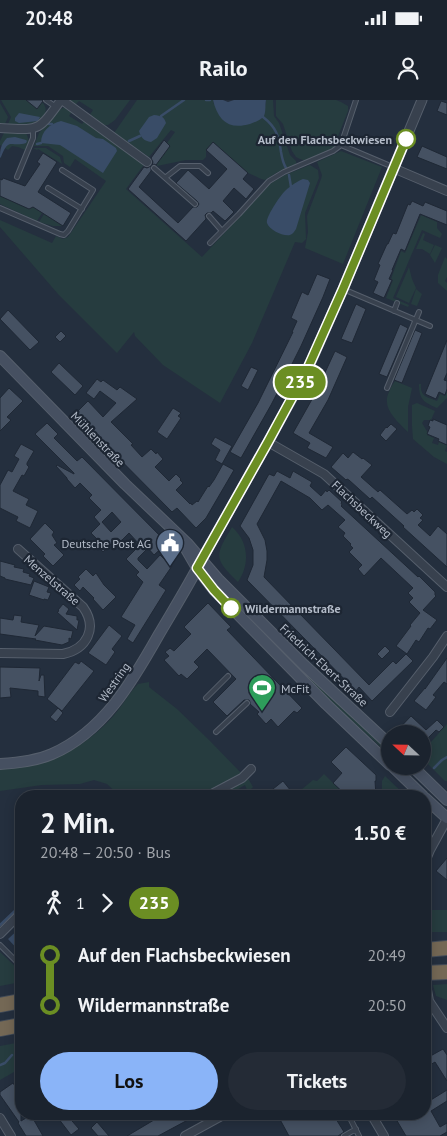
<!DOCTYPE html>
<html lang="de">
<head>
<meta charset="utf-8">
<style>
	:root { --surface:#1b232e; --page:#242b36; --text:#f1f3f6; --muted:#a0a4aa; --line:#39404a; --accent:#8ab4f8 }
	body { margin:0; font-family:"PT Sans",sans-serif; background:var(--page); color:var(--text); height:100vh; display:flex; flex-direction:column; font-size:19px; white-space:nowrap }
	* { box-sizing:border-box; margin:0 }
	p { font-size:16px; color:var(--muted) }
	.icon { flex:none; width:28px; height:28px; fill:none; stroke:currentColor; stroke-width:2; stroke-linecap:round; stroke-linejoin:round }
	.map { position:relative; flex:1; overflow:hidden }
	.sheet { position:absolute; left:15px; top:690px; width:416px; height:330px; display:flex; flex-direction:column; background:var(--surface); border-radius:20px; box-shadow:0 2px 12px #0003,0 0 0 1px var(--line) }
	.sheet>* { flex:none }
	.badge { padding:0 10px; border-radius:16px; font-size:18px; line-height:32px }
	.needle { width:32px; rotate:292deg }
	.fabs { position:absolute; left:381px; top:625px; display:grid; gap:10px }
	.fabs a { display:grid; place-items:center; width:50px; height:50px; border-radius:50%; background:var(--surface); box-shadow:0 2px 12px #0003,0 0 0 1px var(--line); font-size:25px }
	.map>.badge { position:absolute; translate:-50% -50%; box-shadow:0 0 0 2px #fff }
	.legs { display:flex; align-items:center; gap:8px; height:55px; padding:0 25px; font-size:16px }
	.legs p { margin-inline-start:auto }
	.headline { display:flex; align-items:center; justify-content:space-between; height:85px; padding:0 25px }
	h1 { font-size:28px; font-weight:700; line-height:38px }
	.cta { display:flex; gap:10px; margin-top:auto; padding:10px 25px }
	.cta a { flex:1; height:58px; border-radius:30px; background:var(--accent); color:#111; font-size:20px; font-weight:700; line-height:58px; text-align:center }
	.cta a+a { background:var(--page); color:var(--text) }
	ul { padding:0 25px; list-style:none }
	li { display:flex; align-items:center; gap:18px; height:50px; font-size:19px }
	li i { display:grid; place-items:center; width:8px; height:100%; margin:0 6px; background:currentColor }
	li i::after { content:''; width:12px; height:12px; margin:-6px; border:4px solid; border-radius:50%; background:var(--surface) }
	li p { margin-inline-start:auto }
	li:first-child i { background:linear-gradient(#0000 50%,currentColor 0) }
	li:last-child i { background:linear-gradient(currentColor 50%,#0000 0) }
	.status { display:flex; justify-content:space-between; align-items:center; height:35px; padding:0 25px; background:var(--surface); direction:ltr }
	.status svg { height:14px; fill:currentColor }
	header { display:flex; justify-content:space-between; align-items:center; height:65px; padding:0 25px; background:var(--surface); font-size:22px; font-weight:700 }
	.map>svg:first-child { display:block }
	.green { fill:#263c3f }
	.water { fill:#394c67 }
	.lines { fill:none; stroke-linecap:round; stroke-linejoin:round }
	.stream { stroke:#394c67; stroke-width:2.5 }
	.building { fill:#455162; stroke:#1f2835; fill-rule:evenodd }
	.service-casing { stroke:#565f6c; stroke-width:6 }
	.minor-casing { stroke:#565f6c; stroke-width:10 }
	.tertiary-casing { stroke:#565f6c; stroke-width:11 }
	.secondary-casing { stroke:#565f6c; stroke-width:12 }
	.motorway-casing { stroke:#434c59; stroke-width:16 }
	.service { stroke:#38414e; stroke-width:4 }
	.minor { stroke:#38414e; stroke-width:8 }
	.tertiary { stroke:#38414e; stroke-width:9 }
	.secondary { stroke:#465061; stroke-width:10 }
	.motorway { stroke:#746855; stroke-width:14 }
	.line-1-casing { stroke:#fff; stroke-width:11 }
	.line-1 { stroke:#6b8e23; stroke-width:8 }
	.stop-1-dot { fill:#fff; stroke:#6b8e23; stroke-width:2.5 }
	.labels { text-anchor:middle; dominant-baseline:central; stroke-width:4.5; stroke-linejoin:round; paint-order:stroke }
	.stop-label { font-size:12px; font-weight:bold; fill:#b4bcc9; stroke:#1d2633; text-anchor:end }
	.street-label { font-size:12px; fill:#b4bcc9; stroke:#1d2633 }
	.poi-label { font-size:12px; fill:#b4bcc9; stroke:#1d2633; text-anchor:end }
</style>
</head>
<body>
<div class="status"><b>20:48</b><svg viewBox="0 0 49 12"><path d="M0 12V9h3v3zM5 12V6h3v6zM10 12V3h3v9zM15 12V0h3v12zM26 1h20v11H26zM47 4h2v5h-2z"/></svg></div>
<header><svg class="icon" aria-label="back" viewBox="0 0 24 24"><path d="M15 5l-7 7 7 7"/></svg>Railo<svg class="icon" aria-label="person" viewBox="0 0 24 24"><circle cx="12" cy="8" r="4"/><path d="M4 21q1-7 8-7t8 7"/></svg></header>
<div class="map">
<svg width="447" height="1036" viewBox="0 0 447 1036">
	<rect width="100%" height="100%" fill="#242f3e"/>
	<path class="green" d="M1 0H26L37 8 42 2C52 12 40 24 29 25 22 26 14 24 8 24L11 17Z
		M68 0H130L115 20 108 25H103L89 16 93 10 79 1 75 5Z
		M137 0H213L214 4 264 14 266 0H273L274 16 279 23 290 55 296 61V64L276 73 265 80C259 79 254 75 248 73L213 42 206 50V57L203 60H186L157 66V63L170 46 167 43 175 32 171 30 149 57 114 33Z
		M276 0H336L341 2 348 6V11L333 49 306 61 300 59 296 57 292 51 283 24 276 16Z
		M0 3 8 17 5 24 0 23Z
		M65 7 72 11 69 16 82 24 85 20 140 60 139 62 144 65 143 66 126 89 202 157 271 83 285 75 310 65 318 70 319 78 305 113 306 139 302 143 295 142 252 243 220 303 163 265 135 236 134 232 117 253 58 194 0 127V120L52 143 56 136 63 139 68 137 106 81 75 59 70 67 64 63 63 56 48 46H34L39 33 45 26 58 10Z
		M4 33H25L27 35 29 41 25 50 18 47 12 46 8 50 0 45V41Z
		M33 48H46L60 57 62 64 38 49 37 50Z
		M341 51 382 67 343 164 305 148 308 132 307 116 321 79 322 75 317 62Z
		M0 96 29 109 33 107 42 113 37 121 0 104Z
		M44 114 63 126H53L39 122Z
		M421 115 437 122V128L442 134 440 138 422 130 393 198 409 205 408 207 386 198 393 180 391 179 401 151 405 153Z
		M423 133 425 134 423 140 434 145 430 154 422 149H416Z
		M435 145 442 148 435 163 430 155Z
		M445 157 447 159V177L445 181 447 183V191L438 183V175Z
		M409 167 412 179 416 188 409 203 396 197Z
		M416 189 422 194 417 206 411 204Z
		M395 281 412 288 408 307V332C397 321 381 308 389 292 391 287 392 285 395 281Z
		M419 284H421C420 297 427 297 437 301L440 294 445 296 447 292V298L437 308C424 302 419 300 419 284Z
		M417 303 435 311 431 320H424L422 323 428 333 427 335 434 338 432 343 438 345 439 342 447 345 445 351 447 352V364L434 357 413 339 412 326V305Z
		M232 427C249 442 250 464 238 482 213 458 215 456 232 427Z
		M270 540 390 649V655L317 590Z
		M149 582V587L177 609 210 641 243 675 203 696H120L107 684 94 680 80 684 42 685 0 691V669C16 667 34 665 49 660 74 652 98 634 115 614 123 605 129 593 138 584Z
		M447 624V681H445L423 659V651Z
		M324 674 346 696H306L301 690 313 680 317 681Z
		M385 676 406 696H382V681Z
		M246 678 249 680 253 687 248 692 245 685 226 696H213Z
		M425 810H447V832H427Z
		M0 852 18 869H21V882L0 886Z
		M447 884V900L436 896 433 885Z
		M21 942V968L0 980V946Z"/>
	<path class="water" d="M213 0H223L228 2 234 0H266C265 5 266 12 264 16 261 20 255 22 250 24 229 30 218 21 213 0Z
		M19 13 40 17 38 21 19 23 15 21V18Z
		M154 15C161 16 164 16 166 23L157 38 151 42C144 41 141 38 139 31L149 17Z
		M61 21 77 26 96 38 103 39 116 48 117 51 103 73 60 45 41 43C41 31 50 24 61 21Z
		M15 37 26 40 27 41 26 43C11 48 9 36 1 57L0 58C0 49 1 44 7 38Z
		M303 79 308 80 310 83 296 129C294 132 293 134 290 135 284 137 269 130 267 123 265 118 281 94 286 90 289 87 299 80 303 79Z
		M21 827V853L8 839Z"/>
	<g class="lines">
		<path class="stream" d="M206 0H210
			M161 16 184 0
			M263 17C276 27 279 36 281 52 282 58 283 63 286 68
			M49 24H52
			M129 41 140 36
			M37 44 41 43
			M289 75 291 87
			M434 668 442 660 447 657
			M0 825 18 808
			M0 965 5 963 12 955"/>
	</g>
	<path class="building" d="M26 0H42L43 1 37 9Z
		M441 1 447 3V15L437 11Z
		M164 40 170 46 156 65 154 64 152 65 153 62 151 58Z
		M213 42 248 73 243 79 254 89 246 99 234 88 223 101 234 112 225 121 213 111 211 113H207L205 115 206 119 186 141 128 89 144 67 147 68 151 66V71L139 87 178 123 193 107H197L199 104 197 101 176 83 188 70 209 89 227 69 206 50Z
		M422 46 447 57V69L417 57Z
		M43 53 57 62 38 92 71 113 63 126 33 107 29 109 0 96V79L2 80 3 78 25 86 40 64 37 62Z
		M412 101 423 106 425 102 447 111V125L420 114 405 151 401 149 392 170H393L389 179 392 180 384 198 373 193 378 182 374 180 380 165 378 164 387 144H388L393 133 396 134 408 104 410 105Z
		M317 174 330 179 323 197 301 246 285 278 271 305 241 358 230 352 258 303 293 232H292L297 221 291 218 302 192 308 195Z
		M356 204 366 209 352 243 341 239Z
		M8 210 39 242 30 250 0 219Z
		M400 224 408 228 387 277 379 274Z
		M415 230 422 233 402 283 394 280Z
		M61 231 66 236 60 242 55 237Z
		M447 240V273L444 280 447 281V289L445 295 439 292 436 299 425 294Z
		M335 251 347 257 328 300 309 333 333 347 326 358 307 348 310 343 293 333 315 294Z
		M59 263 83 286 75 295 51 272Z
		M251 267 258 270 248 290 241 286Z
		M97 279 101 282 103 280 117 290 120 287 137 299 111 322 133 344 131 345 142 357 151 349 156 354 157 352 163 359 155 367 169 381 176 374 181 379 180 380 183 383 176 390 190 404 191 403 192 405 197 401 198 402 208 386 209 387 214 380 223 364 234 370 206 418 196 428 177 408 172 412 75 314 88 301 103 317 116 303 100 291 94 299 86 293Z
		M9 288 23 301 7 317 11 320 0 331V298Z
		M173 308 181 313 178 316 181 318 167 339 157 332Z
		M433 319 447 325V345L438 341 439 339 427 334 430 327 428 326 430 320 433 321Z
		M47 323 58 334 54 338 77 361 82 357 167 443 154 455 148 448 138 458V460L147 469 160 455 172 466 159 485 166 490 133 543 127 539 135 525 121 517 143 482 136 475 139 472 126 459 140 445 129 433 121 441 117 438 103 452 97 446 101 443 91 433 100 424 94 417 101 410 89 398 92 395 80 383 75 388 67 379V378L56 366 57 365 74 374V373L35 334ZM112 412 121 422 111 432 102 422Z
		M391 324 397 329 386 341 380 335 386 327 387 328Z
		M215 337 232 346 222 364 215 360 220 350 211 344Z
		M21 344 34 351 27 363V365L29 367 24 376 22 375 13 391 29 399 26 405 38 411 30 428 16 421 18 417 0 408V385L8 370 12 372 19 359 14 356Z
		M353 352 362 359 363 358 372 365 361 377 378 392 380 390 407 414 412 410 414 412 417 409 423 415 420 418 423 420 418 425 430 436 438 426 447 434V467L403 427 404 426 372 397 370 399 349 380 347 379 346 380 331 367 343 353 348 358Z
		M277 371 290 378 293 371 312 382 310 386 321 396 326 390 327 392 329 390 342 402 341 403 342 405 341 406 418 477 419 476 435 492V495L436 496 423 510 437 520 430 529 428 528 419 542 416 540 407 554 396 546 411 526 410 525 420 513 409 502 413 498 408 493 413 488 381 458 364 476 358 469 362 465 349 452 353 448 350 445 351 444 343 436 345 433 338 427 345 420 328 405 322 410 310 398 281 381 257 424 265 440 267 451V460L264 477 369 585 393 561 396 564 406 554 413 561 372 601 359 587 356 591 247 480 253 465V450L249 438 240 426 269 374 274 376Z
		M45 423 54 432 52 435 57 443 54 445 64 455 53 466 43 456 45 454 30 439Z
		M0 461 15 465 14 467 24 469 23 472 30 474 29 476 34 478 31 485 5 479V478L0 476Z
		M86 469 93 476 96 473 104 485 116 497 103 510 93 499 94 498 83 487 80 491 74 485 80 479 78 477Z
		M34 481 49 487 47 492 51 493 48 500 44 499V500L29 495Z
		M208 503 231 527 227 530 302 608 297 613 294 611 278 627 271 619 266 624 257 614 259 612 250 604V602L249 600H244L227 616 213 602 236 579 207 549 194 562 199 567 187 579 181 574 179 576 164 560 169 556 165 552 170 548 174 551 191 534 184 527Z
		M63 504 69 509 66 514 77 516V520H79L77 530 57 512 59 511 58 510Z
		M14 515 22 516 21 522 39 525 35 536 44 526 73 531 71 539 69 538V542L62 545 35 540 36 539 0 534V518L13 520Z
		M109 525 122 536 112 549 115 552 106 565 88 553Z
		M385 546 390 551 382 559 377 554Z
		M447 558V584L444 582 433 595 436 597 426 610 414 601 425 588V589Z
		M81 561 94 571 62 611 47 599 75 562 79 564Z
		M0 567 40 568 39 581 41 575H44L45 597 38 596V591L10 588 11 597 0 598Z
		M58 608 63 613 56 622 50 617Z
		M411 616 426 630 437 620 444 627 439 632 436 630 422 644V634H394Z
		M346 647 376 675V681H375L376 696H347L333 683 342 673 331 662Z
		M283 681 295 696H278L273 689Z
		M447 758V780L436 771Z
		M443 949 447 955V981L435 962 425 968V959Z
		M13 983 21 995V1021L31 1015 43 1036H26L18 1023 19 1022 0 995V992Z
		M447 990V1001L431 1011 440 1027 447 1023V1032L440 1036H406L393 1014H425V1002L426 1003Z
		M55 1014H66L79 1029 71 1035Z
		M164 1014 166 1017 173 1014H199L158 1036H127Z
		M277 1014H333L344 1032 338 1036H289Z
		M97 1022 109 1036H98L91 1028Z"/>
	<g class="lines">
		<defs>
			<path id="service" d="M46 0 56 7
				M356 0 341 45 393 67
				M154 68 195 104
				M17 77 33 38V29
				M166 77 180 66H200L208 73
				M48 88 82 109
				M0 108 60 134 64 135 68 131 93 90 62 70
				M209 116 222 131
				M210 143 239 114 269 81 284 72 333 51 341 45
				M343 189 430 226
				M394 211 397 203
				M387 288 419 212
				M206 598 228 576
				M216 632 247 603
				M0 845 19 864H21
				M350 1018 359 1036
				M344 1036 356 1029"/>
			<path id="minor" d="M62 0 147 62
				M0 28C39 30 37 33 61 0
				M393 68 447 91
				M268 342 324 374 447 487
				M0 553 63 554C87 549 98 528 83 507L18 449
				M390 612 433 557 447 536
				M208 696 242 678 251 669
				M425 762 430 750 447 719
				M0 834 21 813
				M425 879 429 901 447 928
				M371 1014 384 1036
				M0 1018 11 1036
				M185 1036 225 1014"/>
			<path id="tertiary" d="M202 459 268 342 306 273 343 189 422 0"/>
			<path id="secondary" d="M0 256 125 384 187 443 218 479 304 565 390 645
				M186 449 197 468 214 490 326 604 390 665
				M0 664C17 663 36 661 52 654 103 632 132 582 158 536 172 512 187 488 200 463
				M392 666 423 696
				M412 666 447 700
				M425 698 447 718"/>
			<path id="motorway" d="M425 850 447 848
				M425 873 447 872
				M0 905 21 901
				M0 929 21 925"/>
		</defs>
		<use href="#service" class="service-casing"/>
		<use href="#minor" class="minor-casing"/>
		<use href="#tertiary" class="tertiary-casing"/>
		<use href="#secondary" class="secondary-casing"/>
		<use href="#motorway" class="motorway-casing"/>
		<use href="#service" class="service"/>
		<use href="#minor" class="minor"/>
		<use href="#tertiary" class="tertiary"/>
		<use href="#secondary" class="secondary"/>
		<use href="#motorway" class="motorway"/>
	</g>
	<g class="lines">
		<defs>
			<path id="line-1" d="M231 508 214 490 197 468 268 342 306 272 343 189 406 39"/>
		</defs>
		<use href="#line-1" class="line-1-casing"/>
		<use href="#line-1" class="line-1"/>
	</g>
	<defs>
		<symbol id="civic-pin" viewBox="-11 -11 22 30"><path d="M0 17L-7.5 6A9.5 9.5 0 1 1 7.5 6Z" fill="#5c6f8a" stroke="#1d2633"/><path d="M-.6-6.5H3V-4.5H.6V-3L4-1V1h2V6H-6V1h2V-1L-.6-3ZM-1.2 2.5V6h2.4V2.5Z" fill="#fff"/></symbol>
		<symbol id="stadium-pin" viewBox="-11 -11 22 30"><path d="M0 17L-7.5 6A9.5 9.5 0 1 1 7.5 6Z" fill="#2e9e5b" stroke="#1d2633"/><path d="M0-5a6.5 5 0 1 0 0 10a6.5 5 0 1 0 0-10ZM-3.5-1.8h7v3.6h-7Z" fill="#fff"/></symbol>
	</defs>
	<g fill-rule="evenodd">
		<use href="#civic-pin" x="154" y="427" width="32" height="43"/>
		<use href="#stadium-pin" x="246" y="572" width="32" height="43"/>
	</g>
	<g class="stop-1-dot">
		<circle cx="406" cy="39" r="9"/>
		<circle cx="231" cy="508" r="9"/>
	</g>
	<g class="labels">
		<g class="stop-label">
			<text x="392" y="39">Auf den Flachsbeckwiesen</text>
			<text x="245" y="508" text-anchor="start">Wildermannstraße</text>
		</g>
		<g class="street-label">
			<text transform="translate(98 339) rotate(46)">Mühlenstraße</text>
			<text transform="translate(362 409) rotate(43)">Flachsbeckweg</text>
			<text transform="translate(52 480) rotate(41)">Menzelstraße</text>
			<text transform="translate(324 565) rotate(43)">Friedrich-Ebert-Straße</text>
			<text transform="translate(114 582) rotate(-55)">Westring</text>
		</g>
		<g class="poi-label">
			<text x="151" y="443">Deutsche Post AG</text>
			<text x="281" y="588" text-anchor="start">McFit</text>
		</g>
	</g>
</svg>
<div class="fabs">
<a><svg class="needle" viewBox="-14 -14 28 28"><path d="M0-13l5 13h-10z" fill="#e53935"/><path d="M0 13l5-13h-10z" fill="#a0a4aa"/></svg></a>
</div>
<b class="badge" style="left:300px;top:282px;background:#6b8e23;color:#fff">235</b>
<section class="sheet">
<div class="headline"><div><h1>2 Min.</h1><p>20:48 – 20:50 · Bus</p></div><b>1.50 €</b></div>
<div class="legs"><svg class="icon" aria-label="walk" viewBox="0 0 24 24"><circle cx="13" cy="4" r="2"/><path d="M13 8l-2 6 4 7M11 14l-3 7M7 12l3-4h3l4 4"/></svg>1<svg class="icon" aria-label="forward" viewBox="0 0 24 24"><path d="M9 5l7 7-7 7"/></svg><b class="badge" style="background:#6b8e23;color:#fff">235</b></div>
<ul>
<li><i style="color:#6b8e23"></i><b>Auf den Flachsbeckwiesen</b><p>20:49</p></li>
<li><i style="color:#6b8e23"></i><b>Wildermannstraße</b><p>20:50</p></li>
</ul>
<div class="cta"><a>Los</a><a>Tickets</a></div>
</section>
</div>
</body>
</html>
